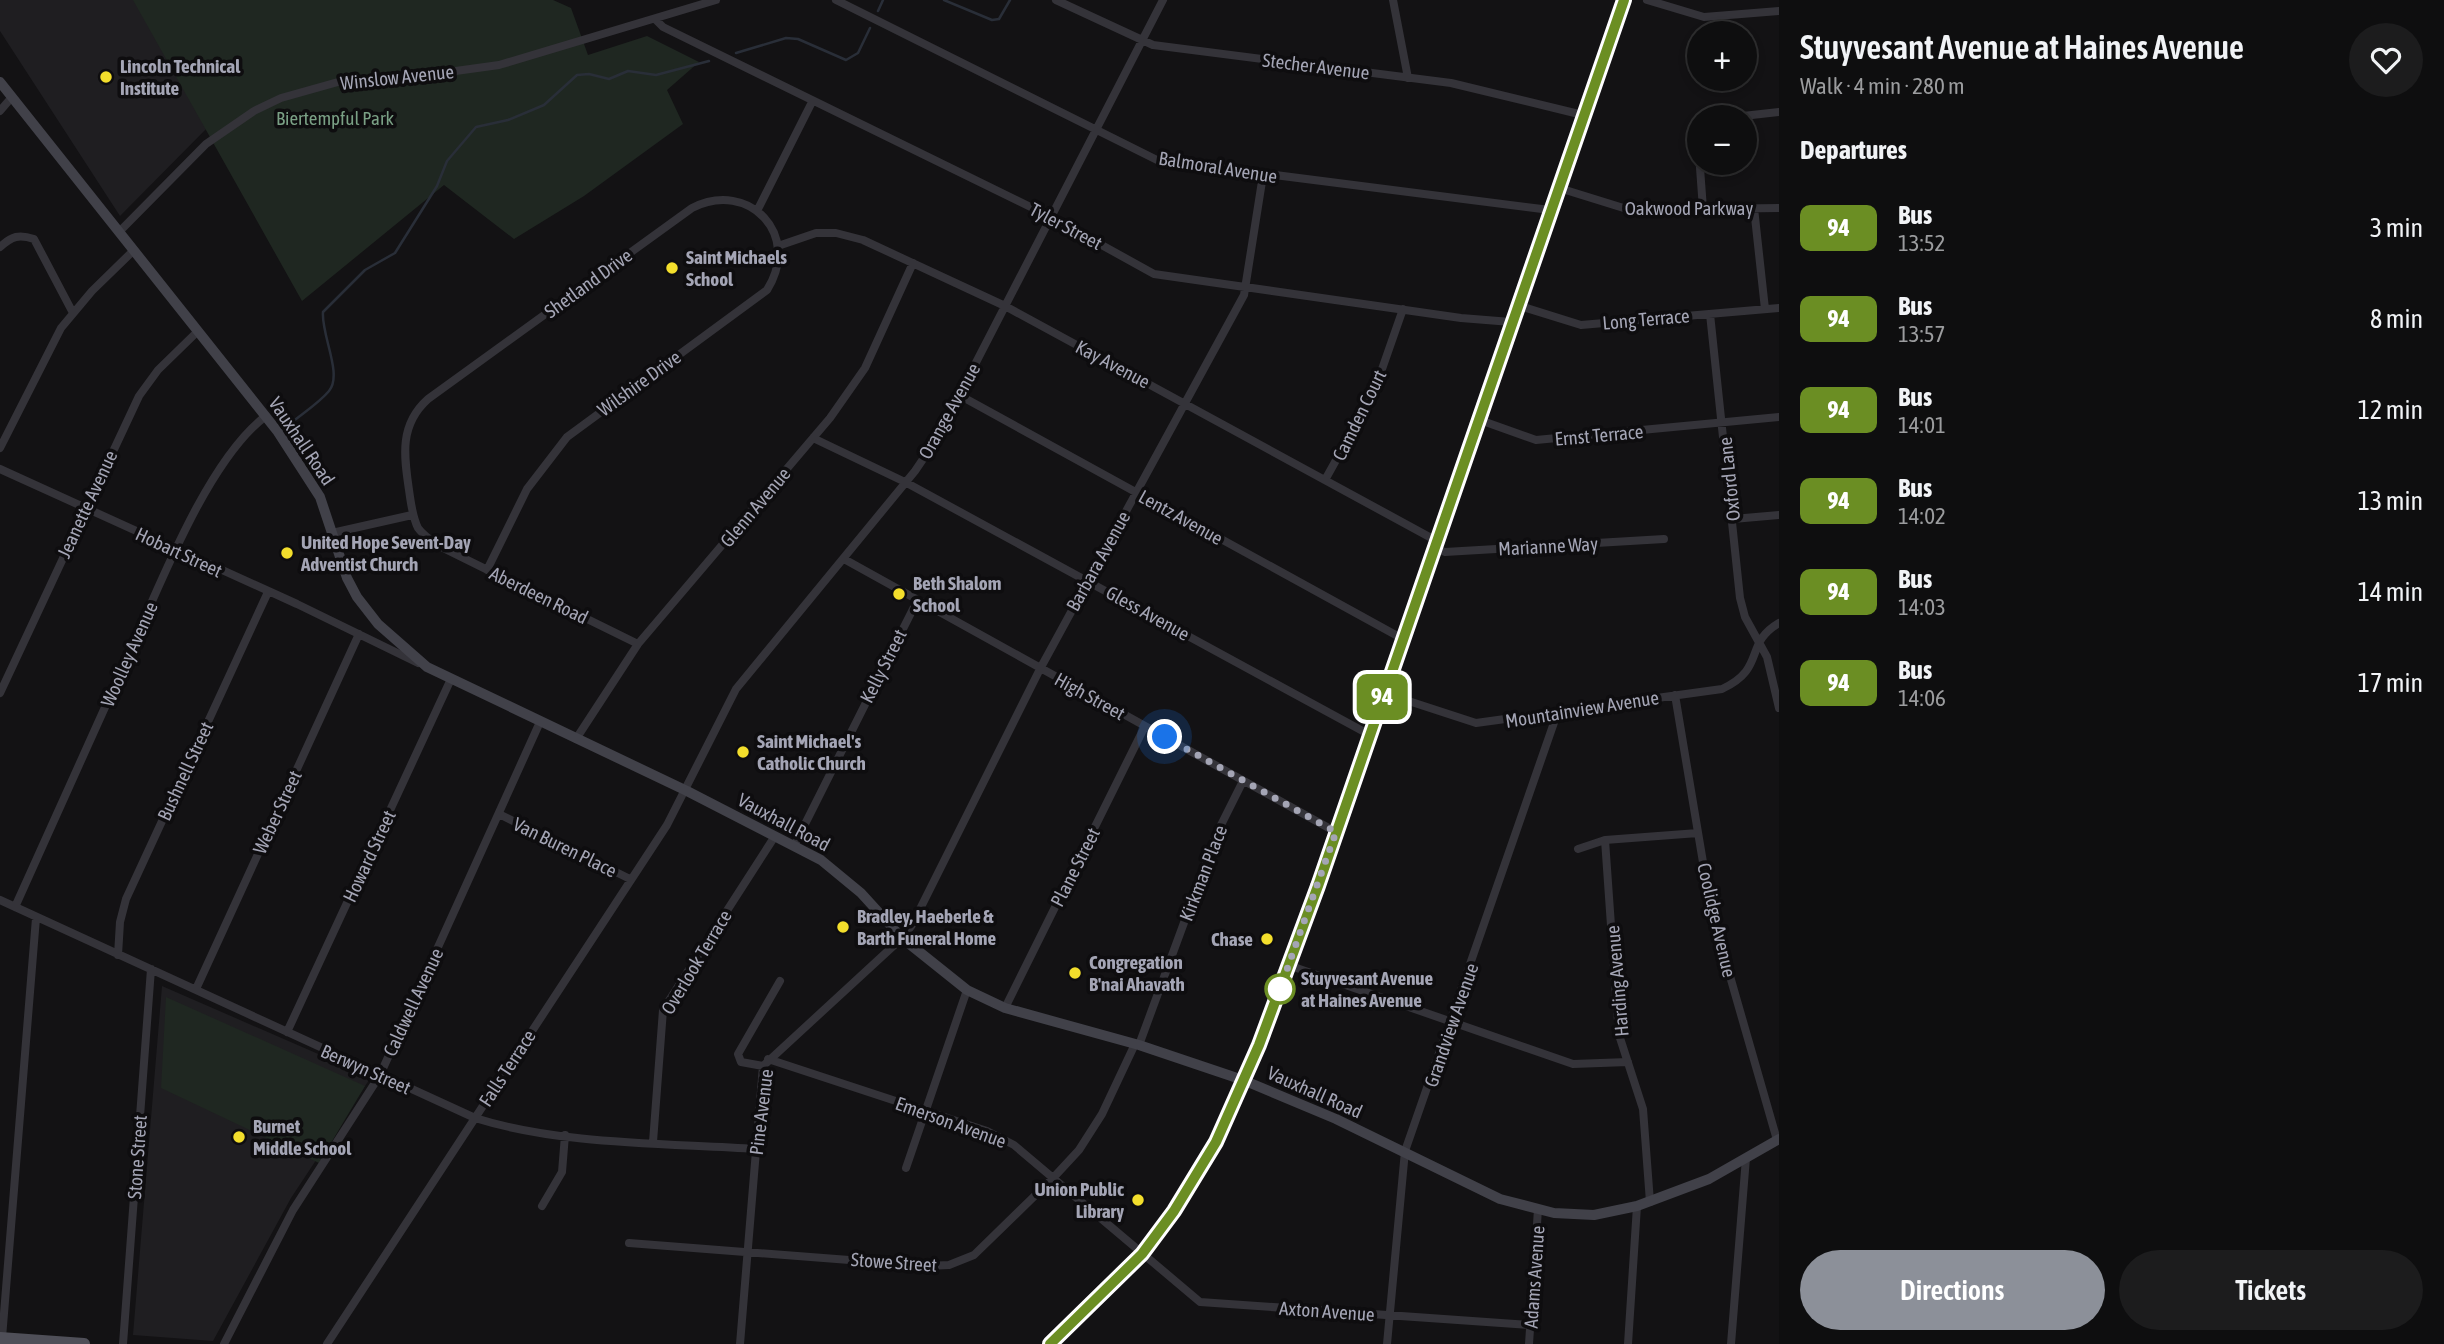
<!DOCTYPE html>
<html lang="en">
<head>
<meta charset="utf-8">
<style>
	:root { --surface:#0e0e0f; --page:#1c1c1d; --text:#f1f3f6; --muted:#9b9c9e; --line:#2e2e2f; --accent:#8c9099 }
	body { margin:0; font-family:"Asap Condensed",sans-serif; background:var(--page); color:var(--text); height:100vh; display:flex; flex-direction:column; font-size:26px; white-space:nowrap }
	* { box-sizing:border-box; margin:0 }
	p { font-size:23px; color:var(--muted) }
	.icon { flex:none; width:38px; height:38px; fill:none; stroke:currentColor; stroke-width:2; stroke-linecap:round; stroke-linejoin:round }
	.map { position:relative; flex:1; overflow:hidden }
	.panel { display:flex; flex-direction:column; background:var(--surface); width:665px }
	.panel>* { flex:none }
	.badge { padding:0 14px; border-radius:10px; font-size:24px; line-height:46px }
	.buttons { position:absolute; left:1687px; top:21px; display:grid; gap:14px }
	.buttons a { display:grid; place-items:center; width:70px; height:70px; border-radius:50%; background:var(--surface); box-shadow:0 4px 10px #0003,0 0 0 2px var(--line); font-size:35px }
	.you { position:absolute; width:35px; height:35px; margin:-18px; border:5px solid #fff; border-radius:50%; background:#1a73e8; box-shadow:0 0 0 10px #1a73e833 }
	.map>.badge { position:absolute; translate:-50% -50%; box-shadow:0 0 0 4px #fff }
	h2 { padding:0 21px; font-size:26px; line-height:63px }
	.round { display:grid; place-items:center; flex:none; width:74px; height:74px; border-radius:37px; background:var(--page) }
	.overview { display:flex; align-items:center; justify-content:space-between; height:119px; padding:0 21px }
	h1 { font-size:33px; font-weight:600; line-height:52px }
	.action { display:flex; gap:14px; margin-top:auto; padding:14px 21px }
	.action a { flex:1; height:80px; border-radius:42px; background:var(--accent); color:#fff; font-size:28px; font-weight:600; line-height:80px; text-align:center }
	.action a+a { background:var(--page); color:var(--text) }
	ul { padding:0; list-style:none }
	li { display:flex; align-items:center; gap:21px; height:91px; padding:0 21px }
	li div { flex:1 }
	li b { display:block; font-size:26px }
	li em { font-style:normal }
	li .badge { min-width:77px; font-weight:700; text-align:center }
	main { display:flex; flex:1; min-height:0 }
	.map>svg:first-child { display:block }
	.built { fill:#1f1e21 }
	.green { fill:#1f2721 }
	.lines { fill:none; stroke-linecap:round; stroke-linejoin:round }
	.stream { stroke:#292e38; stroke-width:2.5 }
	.street { stroke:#343339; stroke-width:8 }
	.secondary { stroke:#414149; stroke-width:10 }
	.primary { stroke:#4f4f58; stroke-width:12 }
	.line-casing { stroke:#fff; stroke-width:16 }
	.line { stroke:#6b8e23; stroke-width:10 }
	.walk { stroke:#a4a5b5; stroke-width:7; stroke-dasharray:0 12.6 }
	.poi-dot { fill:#f3de2c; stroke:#0e0d0f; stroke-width:2.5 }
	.stop-dot { fill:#fff; stroke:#6b8e23; stroke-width:3.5 }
	.labels { text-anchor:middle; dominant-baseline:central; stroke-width:7; stroke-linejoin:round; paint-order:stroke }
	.poi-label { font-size:19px; font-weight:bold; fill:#a4a5b5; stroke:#0e0d0f; text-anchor:start }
	.street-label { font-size:19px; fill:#a4a5b5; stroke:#0e0d0f }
	.park-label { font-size:19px; fill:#7aa085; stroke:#0e0d0f }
	.stop-label { font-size:19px; font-weight:bold; fill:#a4a5b5; stroke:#0e0d0f; text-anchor:start }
</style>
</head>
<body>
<main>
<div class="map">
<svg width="1779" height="1344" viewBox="0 0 1779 1344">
	<rect width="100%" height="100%" fill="#131214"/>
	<path class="built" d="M0 0H134L211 124 120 216 0 31Z
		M162 986 371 1077 291 1198 213 1341 133 1335Z"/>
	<path class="green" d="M133 0H553L571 8 588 55 647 36 699 62 667 90 683 124 584 196 514 239 444 185 302 301Z
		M166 997 365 1086 319 1163 161 1088Z"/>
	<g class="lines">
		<path class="stream" d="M944 0 992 20 999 19 1010 0
			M878 11 883 0
			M736 53 786 38 798 39 846 60 858 53 870 28
			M291 423C303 413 319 403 329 391 343 374 321 335 323 312L365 270 395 253 437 186 447 161 476 127 508 120 544 105 577 75 589 74 609 79 628 71 656 75 709 61"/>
		<path class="street" d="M836 0 1157 160 1550 210
			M1056 0 1153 45 1451 83 1583 115
			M1393 0 1408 78
			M1647 0 1704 17 1779 11
			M656 20 663 27 1051 217 1154 274 1461 318 1511 322
			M0 111 12 97
			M1734 117 1779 112
			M1699 154 1703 209
			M1559 188 1630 210 1779 208
			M1754 208 1765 309
			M757 211 812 102
			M119 232 206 144 254 111 281 98 338 82 405 78 499 65 716 0
			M778 246 816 233H836L863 240 1005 306 1435 540
			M0 247C12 236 19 234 34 239L73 313
			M1517 305 1581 325 1779 308
			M1710 314 1740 598 1745 617 1767 657 1779 708
			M959 395 1403 639
			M1477 419 1536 440 1779 417
			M813 438 905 482 1370 735
			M0 448 61 328 92 291 134 250
			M0 469 297 604 418 663
			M1325 480 1374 392 1403 309
			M1733 519 1779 515
			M332 533 412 515
			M1432 548 1445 552 1664 539
			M844 559 1336 832
			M487 570 527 489 567 437 767 290C802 235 749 179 692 208L428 399C399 425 404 456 409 490 411 503 412 516 418 528 423 535 432 541 439 546L638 644
			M0 693 139 396 158 370 198 331
			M1384 693 1476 723 1722 689C1767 668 1743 644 1779 623
			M1675 695 1711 910 1777 1140
			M576 739 638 644 830 418 865 368 913 263
			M499 814 630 879
			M1605 840 1617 1011 1620 1038 1643 1109 1650 1202
			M795 844 917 601
			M1578 849 1605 840 1698 833
			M0 900 475 1118C561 1145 666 1143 756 1149
			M15 907C53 823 91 739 129 654 159 587 208 459 266 416
			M118 955 120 922 126 899 268 592
			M1288 965 1573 1064 1628 1062
			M196 989 359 634
			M1005 1008 1145 726
			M287 1032 451 679
			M1139 1045 1217 833 1243 781
			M768 1059 987 1131 1014 1145 1200 1302 1530 1325
			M763 1066 741 1062 738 1054 780 981
			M653 1142 663 1010 775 836
			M906 1168 967 990
			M542 1206 562 1172 565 1135
			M629 1243 927 1266 949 1265 974 1255 1054 1177 1079 1150 1102 1114 1135 1044
			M2 1338 36 918
			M123 1344 151 969
			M224 1344 293 1210 380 1075 540 722
			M327 1344 667 825 736 689 915 471 936 440 1163 0
			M740 1344 763 1066 902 938 912 925 1040 669 1244 295 1263 175
			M1387 1344 1405 1151 1557 714
			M1529 1344 1538 1209
			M1628 1344 1637 1206
			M1731 1344 1746 1158"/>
		<path class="secondary" d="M0 82 278 432 320 497 347 578 357 597 378 624 427 667 687 791 821 860 861 893 902 938 967 990 1005 1008 1139 1045 1243 1080 1336 1119 1500 1199 1554 1213 1594 1215 1637 1206 1709 1179 1779 1139
			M1050 1344 1142 1254 1161 1229 1190 1189 1215 1142 1259 1045 1318 886 1624 0"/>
		<path class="primary" d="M0 1338 84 1344"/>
	</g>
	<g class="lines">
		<defs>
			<path id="line" d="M1050 1344 1142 1254 1174 1211 1216 1142 1259 1045 1318 886 1624 0"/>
		</defs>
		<use href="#line" class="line-casing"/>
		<use href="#line" class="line"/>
		<path class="walk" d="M1165 737 1336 832 1280 989"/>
	</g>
	<g class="poi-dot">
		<circle cx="106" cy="77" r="7"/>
		<circle cx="672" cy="268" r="7"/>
		<circle cx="287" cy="553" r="7"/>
		<circle cx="899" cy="594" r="7"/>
		<circle cx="743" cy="752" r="7"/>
		<circle cx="843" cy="927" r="7"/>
		<circle cx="1267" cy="939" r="7"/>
		<circle cx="1075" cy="973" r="7"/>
		<circle cx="239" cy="1137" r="7"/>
		<circle cx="1138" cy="1200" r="7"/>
	</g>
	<circle class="stop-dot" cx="1280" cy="989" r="14"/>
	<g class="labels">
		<g class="poi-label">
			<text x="120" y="66">Lincoln Technical<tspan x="120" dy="22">Institute</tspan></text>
			<text x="686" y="257">Saint Michaels<tspan x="686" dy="22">School</tspan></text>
			<text x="301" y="542">United Hope Sevent-Day<tspan x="301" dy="22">Adventist Church</tspan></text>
			<text x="913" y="583">Beth Shalom<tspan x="913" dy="22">School</tspan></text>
			<text x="757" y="741">Saint Michael's<tspan x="757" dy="22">Catholic Church</tspan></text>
			<text x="857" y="916">Bradley, Haeberle &amp;<tspan x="857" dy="22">Barth Funeral Home</tspan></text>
			<text x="1253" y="939" text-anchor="end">Chase</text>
			<text x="1089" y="962">Congregation<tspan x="1089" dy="22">B'nai Ahavath</tspan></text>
			<text x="253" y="1126">Burnet<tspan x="253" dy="22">Middle School</tspan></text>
			<text x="1124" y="1189" text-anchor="end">Union Public<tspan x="1124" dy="22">Library</tspan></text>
		</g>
		<g class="street-label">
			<text transform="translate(1316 66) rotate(7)">Stecher Avenue</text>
			<text transform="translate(397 77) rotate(-6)">Winslow Avenue</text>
			<text transform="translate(1218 167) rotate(9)">Balmoral Avenue</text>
			<text x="1689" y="208">Oakwood Parkway</text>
			<text transform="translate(1066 226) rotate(28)">Tyler Street</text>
			<text transform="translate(588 283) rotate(-36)">Shetland Drive</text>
			<text transform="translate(1646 319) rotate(-5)">Long Terrace</text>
			<text transform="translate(1113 364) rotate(28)">Kay Avenue</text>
			<text transform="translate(639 383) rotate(-36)">Wilshire Drive</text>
			<text transform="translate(949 411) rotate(-61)">Orange Avenue</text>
			<text transform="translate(1359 415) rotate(-64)">Camden Court</text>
			<text transform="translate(1599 435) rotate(-5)">Ernst Terrace</text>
			<text transform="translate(302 441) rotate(56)">Vauxhall Road</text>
			<text transform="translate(1729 479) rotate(-96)">Oxford Lane</text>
			<text transform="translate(87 504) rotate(-65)">Jeanette Avenue</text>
			<text transform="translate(755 507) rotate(-50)">Glenn Avenue</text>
			<text transform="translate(1181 517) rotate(29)">Lentz Avenue</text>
			<text transform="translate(1548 546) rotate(-3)">Marianne Way</text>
			<text transform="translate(179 552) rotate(25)">Hobart Street</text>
			<text transform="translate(1098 561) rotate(-61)">Barbara Avenue</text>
			<text transform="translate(539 595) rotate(26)">Aberdeen Road</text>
			<text transform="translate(1148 613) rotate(29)">Gless Avenue</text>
			<text transform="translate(129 654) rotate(-66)">Woolley Avenue</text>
			<text transform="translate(883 666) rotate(-63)">Kelly Street</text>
			<text transform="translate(1090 696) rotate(29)">High Street</text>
			<text transform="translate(1582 709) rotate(-9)">Mountainview Avenue</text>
			<text transform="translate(185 771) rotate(-65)">Bushnell Street</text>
			<text transform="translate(277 812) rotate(-65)">Weber Street</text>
			<text transform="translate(784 822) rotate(28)">Vauxhall Road</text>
			<text transform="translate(565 847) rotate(26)">Van Buren Place</text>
			<text transform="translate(369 856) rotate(-65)">Howard Street</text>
			<text transform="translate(1075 867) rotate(-63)">Plane Street</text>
			<text transform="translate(1203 873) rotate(-69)">Kirkman Place</text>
			<text transform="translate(1717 920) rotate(77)">Coolidge Avenue</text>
			<text transform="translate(696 962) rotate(-59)">Overlook Terrace</text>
			<text transform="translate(1617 981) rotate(-95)">Harding Avenue</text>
			<text transform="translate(413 1002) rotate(-65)">Caldwell Avenue</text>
			<text transform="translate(1451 1025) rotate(-71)">Grandview Avenue</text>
			<text transform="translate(507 1068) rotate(-57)">Falls Terrace</text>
			<text transform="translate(366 1069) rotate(24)">Berwyn Street</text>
			<text transform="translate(1315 1092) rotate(24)">Vauxhall Road</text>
			<text transform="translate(761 1112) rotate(-83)">Pine Avenue</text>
			<text transform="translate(951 1122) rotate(20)">Emerson Avenue</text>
			<text transform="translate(137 1157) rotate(-86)">Stone Street</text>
			<text transform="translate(894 1262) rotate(4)">Stowe Street</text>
			<text transform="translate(1534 1277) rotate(-86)">Adams Avenue</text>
			<text transform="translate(1327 1311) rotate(4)">Axton Avenue</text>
		</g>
		<g class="park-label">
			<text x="335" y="118">Biertempful Park</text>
		</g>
		<g class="stop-label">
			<text x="1301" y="978">Stuyvesant Avenue<tspan x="1301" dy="22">at Haines Avenue</tspan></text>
		</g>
	</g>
</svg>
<div class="buttons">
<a>+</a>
<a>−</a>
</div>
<div class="you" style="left:1165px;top:737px"></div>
<b class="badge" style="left:1382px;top:697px;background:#6b8e23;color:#fff">94</b>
</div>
<section class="panel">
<div class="overview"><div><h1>Stuyvesant Avenue at Haines Avenue</h1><p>Walk · 4 min · 280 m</p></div><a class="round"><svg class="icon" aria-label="heart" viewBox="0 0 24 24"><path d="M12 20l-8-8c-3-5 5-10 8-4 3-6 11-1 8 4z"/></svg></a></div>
<h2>Departures</h2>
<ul>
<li><span class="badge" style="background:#6b8e23;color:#fff">94</span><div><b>Bus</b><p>13:52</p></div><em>3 min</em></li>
<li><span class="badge" style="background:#6b8e23;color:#fff">94</span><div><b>Bus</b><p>13:57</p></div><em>8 min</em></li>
<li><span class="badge" style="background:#6b8e23;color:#fff">94</span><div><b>Bus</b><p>14:01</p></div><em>12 min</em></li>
<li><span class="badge" style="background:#6b8e23;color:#fff">94</span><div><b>Bus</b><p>14:02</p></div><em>13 min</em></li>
<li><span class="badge" style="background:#6b8e23;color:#fff">94</span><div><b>Bus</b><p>14:03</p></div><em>14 min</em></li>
<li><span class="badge" style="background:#6b8e23;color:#fff">94</span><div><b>Bus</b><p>14:06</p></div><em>17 min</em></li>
</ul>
<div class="action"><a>Directions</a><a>Tickets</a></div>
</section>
</main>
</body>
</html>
